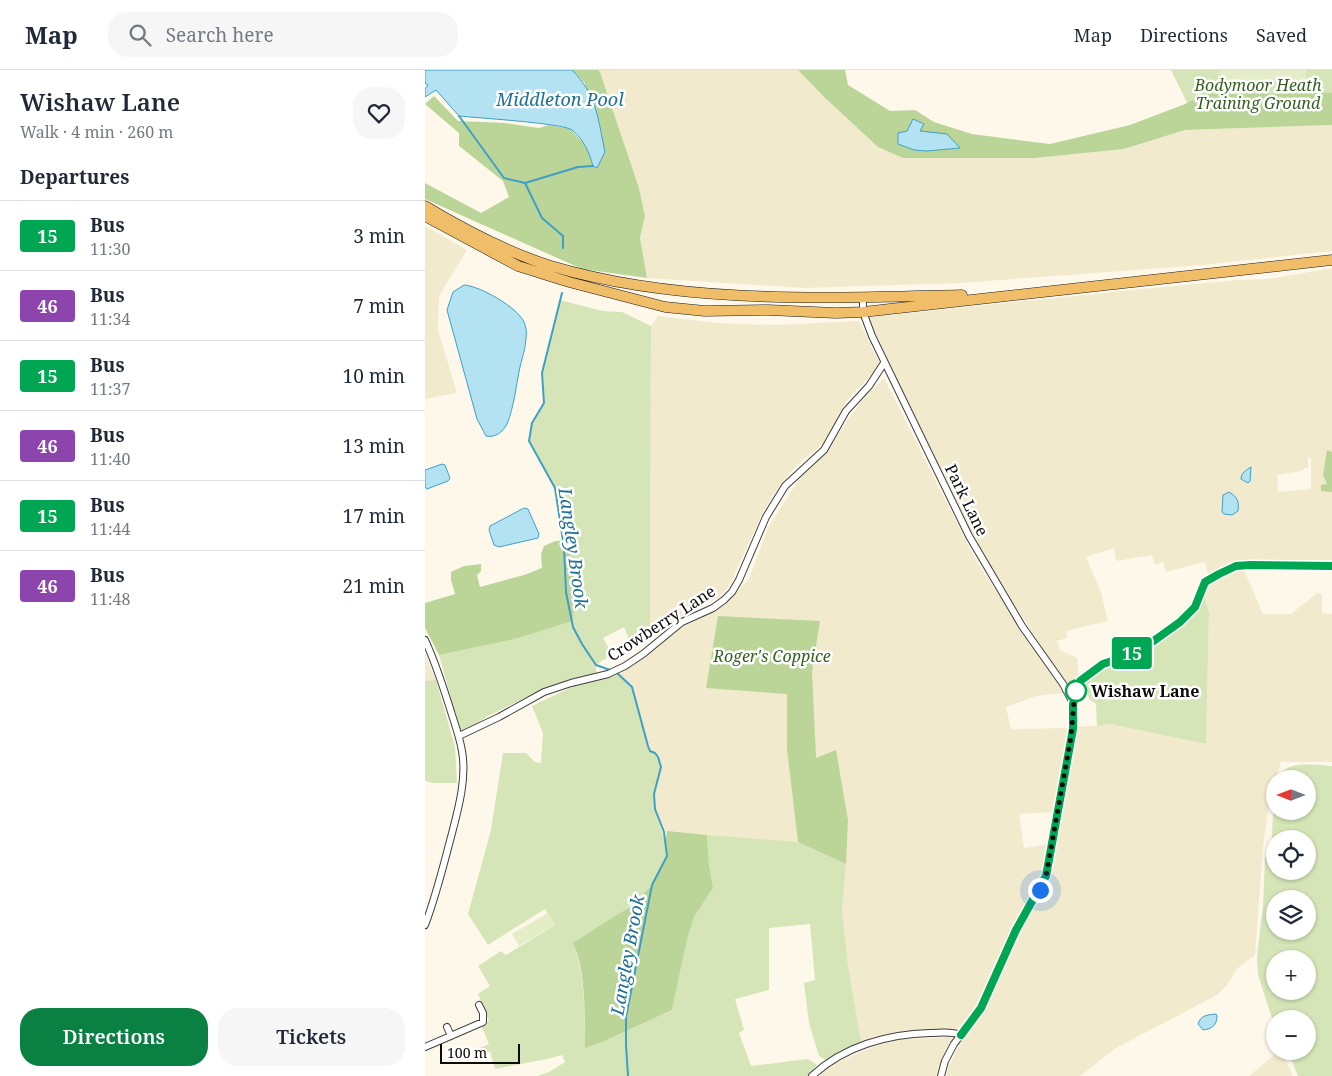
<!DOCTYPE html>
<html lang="en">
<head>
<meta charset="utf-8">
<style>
	:root { --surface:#fff; --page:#f6f6f7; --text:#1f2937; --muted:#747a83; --line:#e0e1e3; --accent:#0b8043 }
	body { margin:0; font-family:"Noto Serif",serif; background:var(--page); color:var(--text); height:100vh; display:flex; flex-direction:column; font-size:19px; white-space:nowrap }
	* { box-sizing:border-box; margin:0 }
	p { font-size:16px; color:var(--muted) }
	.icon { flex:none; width:28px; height:28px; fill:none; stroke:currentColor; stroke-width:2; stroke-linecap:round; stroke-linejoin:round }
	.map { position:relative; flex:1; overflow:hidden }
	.side { display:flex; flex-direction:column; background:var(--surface); width:425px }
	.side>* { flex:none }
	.badge { padding:0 10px; border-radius:4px; font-size:18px; line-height:32px }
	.needle { width:32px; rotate:270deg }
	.buttons { position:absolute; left:841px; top:700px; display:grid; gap:10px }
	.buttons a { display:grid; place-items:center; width:50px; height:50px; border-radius:50%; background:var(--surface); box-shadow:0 1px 4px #0004; font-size:25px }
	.scale { position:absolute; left:15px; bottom:12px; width:80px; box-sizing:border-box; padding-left:5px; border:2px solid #0b0b0b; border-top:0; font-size:14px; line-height:18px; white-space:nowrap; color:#0b0b0b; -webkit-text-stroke:4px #fff; paint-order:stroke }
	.you { position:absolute; width:25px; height:25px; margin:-12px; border:4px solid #fff; border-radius:50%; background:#1a73e8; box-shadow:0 0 0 8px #1a73e833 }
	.map>.badge { position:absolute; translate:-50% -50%; box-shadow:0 0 0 2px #fff }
	h2 { padding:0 20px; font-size:19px; line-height:45px }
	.round { display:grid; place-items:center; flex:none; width:52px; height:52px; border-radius:20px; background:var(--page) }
	.summary { display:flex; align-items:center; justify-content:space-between; height:85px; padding:0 20px }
	h1 { font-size:24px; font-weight:600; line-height:38px }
	.action { display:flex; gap:10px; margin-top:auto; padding:10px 20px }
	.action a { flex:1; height:58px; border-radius:20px; background:var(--accent); color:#fff; font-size:20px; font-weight:600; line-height:58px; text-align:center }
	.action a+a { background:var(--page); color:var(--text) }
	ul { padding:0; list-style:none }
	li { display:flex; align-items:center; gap:15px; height:70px; padding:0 20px; border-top:1px solid var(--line) }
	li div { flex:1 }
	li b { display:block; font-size:19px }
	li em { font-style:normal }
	li .badge { min-width:55px; font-weight:700; text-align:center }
	header { display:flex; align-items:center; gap:30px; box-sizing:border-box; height:70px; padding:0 25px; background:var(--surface); border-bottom:1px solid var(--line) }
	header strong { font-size:24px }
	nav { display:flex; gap:28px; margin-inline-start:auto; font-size:18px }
	.search { width:350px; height:45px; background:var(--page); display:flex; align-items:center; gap:12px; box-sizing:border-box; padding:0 18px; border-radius:20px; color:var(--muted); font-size:19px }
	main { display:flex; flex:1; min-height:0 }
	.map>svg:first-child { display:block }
	.farmland { fill:#f2eacd; fill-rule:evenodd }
	.green { fill:#d5e5b7; fill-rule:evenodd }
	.forest { fill:#bbd598 }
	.pitch { fill:#e5edc8 }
	.water { fill:#b3e2f2; stroke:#3fa0c4 }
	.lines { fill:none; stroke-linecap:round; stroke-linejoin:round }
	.stream { stroke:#3fa0c4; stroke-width:2 }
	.street-casing { stroke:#3e3e3e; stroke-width:8 }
	.primary-casing { stroke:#1c1c1c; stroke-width:11 }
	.street { stroke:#fff; stroke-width:6 }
	.primary { stroke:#f0bd69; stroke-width:10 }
	.line-casing { stroke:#fff; stroke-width:11 }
	.line { stroke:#00a651; stroke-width:8 }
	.walk { stroke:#0b0b0b; stroke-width:5; stroke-dasharray:0 9 }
	.stop-dot { fill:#fff; stroke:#00a651; stroke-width:2.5 }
	.labels { text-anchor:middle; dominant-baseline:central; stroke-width:5; stroke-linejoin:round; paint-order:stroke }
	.park-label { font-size:16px; font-style:italic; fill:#355e21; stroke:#fff }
	.street-label { font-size:16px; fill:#0b0b0b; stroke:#fff }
	.stop-label { font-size:16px; font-weight:bold; fill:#0b0b0b; stroke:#fff; text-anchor:start }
	.water-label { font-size:18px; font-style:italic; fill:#1e7094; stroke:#fff }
</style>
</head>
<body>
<header>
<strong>Map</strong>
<div class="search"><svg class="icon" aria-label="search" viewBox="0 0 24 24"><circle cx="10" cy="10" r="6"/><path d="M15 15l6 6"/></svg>Search here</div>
<nav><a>Map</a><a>Directions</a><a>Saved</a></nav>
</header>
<main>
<section class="side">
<div class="summary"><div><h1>Wishaw Lane</h1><p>Walk · 4 min · 260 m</p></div><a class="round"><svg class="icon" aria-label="heart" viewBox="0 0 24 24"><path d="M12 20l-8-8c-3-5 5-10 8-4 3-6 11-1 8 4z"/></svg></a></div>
<h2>Departures</h2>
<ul>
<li><span class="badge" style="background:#00a651;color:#fff">15</span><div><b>Bus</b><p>11:30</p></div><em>3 min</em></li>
<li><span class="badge" style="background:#8e44ad;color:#fff">46</span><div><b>Bus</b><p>11:34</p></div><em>7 min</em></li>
<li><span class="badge" style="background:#00a651;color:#fff">15</span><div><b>Bus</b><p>11:37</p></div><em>10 min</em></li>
<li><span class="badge" style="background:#8e44ad;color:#fff">46</span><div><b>Bus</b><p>11:40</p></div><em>13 min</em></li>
<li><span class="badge" style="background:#00a651;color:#fff">15</span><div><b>Bus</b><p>11:44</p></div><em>17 min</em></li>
<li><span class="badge" style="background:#8e44ad;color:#fff">46</span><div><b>Bus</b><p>11:48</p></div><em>21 min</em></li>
</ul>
<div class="action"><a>Directions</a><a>Tickets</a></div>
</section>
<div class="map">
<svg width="907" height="1006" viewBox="0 0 907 1006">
	<rect width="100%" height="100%" fill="#fef8eb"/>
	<path class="farmland" d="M173 0H373L399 27 453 77 478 88H610L699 79 760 60 907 55V181L778 195 535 213 378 218 222 208 215 168 220 146 214 118 175 2Z
		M0 156 42 180 14 226 13 260 32 323 0 329Z
		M907 198V490H816L783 504 780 492 741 502 738 492 730 495 727 485 691 491 689 478 661 487 676 522 683 551 641 561 642 568 632 571 635 580 652 588 654 607 641 614 561 491 478 323 445 251 446 247 717 219 812 210 843 209ZM883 388H886V419L853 422 852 405 877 401 880 398H883Z
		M233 246 291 253 350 255 434 251 454 292 448 303 421 331 405 365 394 377 372 395 354 416 338 442 304 516 294 527 261 544 231 566H225L226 256Z
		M459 308 550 489 639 623 612 626 581 637 586 659 646 658 628 742 594 744 599 778 622 774 618 801 614 817 558 930 539 958 478 962 436 972 423 896 417 840 421 794 289 766 239 762 230 739 229 724 236 697 233 687 230 683 225 681 223 676 207 617 194 604 217 590 252 560 299 536 324 509 343 458 376 406 397 386 438 329Z
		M819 500 838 544H866L892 523 897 524V543L907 544V692H856L844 733 838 778 830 885 813 898 802 915 792 925 691 978 655 1006H521L524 995 533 977 563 931 590 868 612 830 623 806 654 657 685 654 781 674 784 542 779 527 782 516 796 506Z
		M0 583 8 603 11 610 0 611Z
		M524 967 527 969 521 980 511 1006H395L408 994 465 970Z
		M854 981H856L868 1006H824Z"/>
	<path class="green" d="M746 0H907V49H770Z
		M135 230 177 241 197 242 226 256 225 566 204 569 199 557 178 568 187 584 171 595V603L120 618 63 646 36 663 14 585 53 576 149 543C149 518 149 495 142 471H138L130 418 104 371 107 353 119 333 117 303Z
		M779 527 784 542 781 674 685 654 672 656 671 634 664 629 660 611 695 591 723 579 772 543Z
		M194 604 207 617 225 681C246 687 231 711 229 724 227 743 241 764 242 784 242 788 239 793 237 798 219 834 180 852 147 873 160 893 160 952 160 978L175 973 247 940 262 870 269 847 288 818 284 795 282 765 373 772 421 794 417 840 423 896 436 972 401 990 394 986 384 953 379 913 390 910 385 854 344 858V920L310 929 319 960 314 963 326 996 383 989 392 995 382 1006H112L124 1002 140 992 137 985 122 989 70 999 65 981 52 987 48 981 64 974 57 957V955L64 951 53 924 65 916 53 896 76 881 81 885 130 855 120 839 63 875 43 844 66 760 78 683H101L110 692 116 693 118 663 107 636 149 616Z
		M11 610 30 677 32 713H8L0 711V611Z
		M897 695 907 696V1006H873L863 981H882V949H850V957L833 905 832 887 838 835 840 787 844 786C849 770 846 746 850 728V741H882V709H854C859 691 883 695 897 695ZM850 769H882V801H850ZM850 829H882V861H850ZM850 889H882V921H850Z"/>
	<path class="forest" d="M147 0H173L175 2 214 118 220 146 215 168 222 208 157 199 0 129V113L56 143 84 127 78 111 34 76V63L0 34 9 26 33 51 80 53 114 58 124 55 145 59 163 78 168 96 160 13Z
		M373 0H420L423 15 465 41 490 40 509 52 547 64 625 74 705 55 760 34 779 24 907 23V55L760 60 699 79 610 88H478L453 77 399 27Z
		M902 380 907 382V422L896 421V415L902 414 898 405Z
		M142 470C149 496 154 525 147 551L93 568 14 585 0 558V533L30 524 26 510V502L39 496 56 494V501L52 505 55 517 99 505 117 498 116 484 119 476 130 471Z
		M293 546 395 551 387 601 391 688 411 680 423 750 421 794 373 772 362 679V624L281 618Z
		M242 761 282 765 284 795 288 818 269 847 262 870 247 940 175 973 160 978C160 953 161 892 147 873L206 836 227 815 242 786 240 776Z"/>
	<path class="pitch" d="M795 0H881V12L795 11Z
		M123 843 130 855 94 876 87 864Z"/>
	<path class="water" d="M0 0H147C172 25 173 49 180 82L172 98 168 96C164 82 159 70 147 60 137 53 52 48 34 46L11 20 0 27V19L3 15 0 13Z
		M488 49 499 54 495 61 522 64 535 78 502 81 489 80 473 74V63L482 61Z
		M39 215C55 216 92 237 99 252 101 256 102 263 101 267 101 277 97 288 95 297 91 316 89 337 82 354 78 362 70 368 61 366L52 349 22 240 28 222Z
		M17 394 20 395 25 408 23 411 2 419 0 417V400Z
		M826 397 825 411 823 413 816 409C816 403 821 400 826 397Z
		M804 422C813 427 814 432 813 441L807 445 799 444 797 442 798 425Z
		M99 438 103 439 114 464 113 468 74 477 69 475 64 460 65 456Z
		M791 944 792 946C792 955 787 959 778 960L773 954C776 945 782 945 791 944Z"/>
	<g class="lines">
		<path class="stream" d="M34 46 79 108 100 113
			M138 178V166L117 148 100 113 153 97 168 96
			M137 223 117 303 119 333 107 353 104 371 130 418 139 477 141 522 148 557 157 574 171 595 185 600
			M192 603 207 617 223 676 225 681 230 683 233 687 236 697 229 724 230 739 239 762 242 786 227 815 201 947V975L203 1006"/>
		<defs>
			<path id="street" d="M438 227V242L447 266 544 466 597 556 638 614 648 633
				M0 570C11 594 19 619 27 645 31 657 35 669 37 681 42 709 33 740 26 767 18 797 11 826 0 855
				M641 620 678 594 702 586 723 575 755 552 770 537 780 511 794 504 811 497 825 495 907 496
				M34 666 74 647 119 622 146 613 183 604 200 596 218 584 257 552 288 538 299 530 307 522 314 510 341 447 360 416 399 380 421 341 444 316 459 293
				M22 957 26 966
				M0 977 58 952V943L54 935
				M387 1006C419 976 463 964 505 963 515 963 526 961 536 965
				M516 1006 520 991 529 974 556 938 591 860 621 806 648 659V633L655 611"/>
			<path id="primary" d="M0 136C40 160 81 182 126 196 257 235 403 228 537 225
				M0 146 93 196 144 212 240 237 280 241 343 240 411 243 438 242 907 190"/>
		</defs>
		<use href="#street" class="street-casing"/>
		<use href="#primary" class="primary-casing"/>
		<use href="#street" class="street"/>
		<use href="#primary" class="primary"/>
	</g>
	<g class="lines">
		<defs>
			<path id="line" d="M536 965 556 938 591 860 621 806 648 659V634L655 611 678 594 702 586 723 575 755 552 770 537 780 512 794 504 811 496 825 495 907 496"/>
		</defs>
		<use href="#line" class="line-casing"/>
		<use href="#line" class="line"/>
		<path class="walk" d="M615 820 621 806 644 678C648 659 647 639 651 620V621"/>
	</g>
	<circle class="stop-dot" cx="651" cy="621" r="10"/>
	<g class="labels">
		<g class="park-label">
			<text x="833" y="15">Bodymoor Heath<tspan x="833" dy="18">Training Ground</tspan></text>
			<text x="347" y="586">Roger's Coppice</text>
		</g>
		<g class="street-label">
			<text transform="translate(542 430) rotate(64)">Park Lane</text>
			<text transform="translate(236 553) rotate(-33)">Crowberry Lane</text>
		</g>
		<g class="stop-label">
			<text x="666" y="621">Wishaw Lane</text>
		</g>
		<g class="water-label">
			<text x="135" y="29">Middleton Pool</text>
			<text transform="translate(149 478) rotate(82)">Langley Brook</text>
			<text transform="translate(202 885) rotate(-80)">Langley Brook</text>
		</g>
	</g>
</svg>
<div class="buttons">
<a><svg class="needle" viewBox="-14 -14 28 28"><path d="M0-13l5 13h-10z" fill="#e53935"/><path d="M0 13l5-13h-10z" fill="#747a83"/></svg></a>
<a><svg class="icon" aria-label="locate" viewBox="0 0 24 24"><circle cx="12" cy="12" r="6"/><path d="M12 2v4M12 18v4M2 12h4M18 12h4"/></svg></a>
<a><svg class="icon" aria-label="layers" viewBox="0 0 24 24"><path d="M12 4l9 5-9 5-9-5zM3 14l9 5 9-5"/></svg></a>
<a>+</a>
<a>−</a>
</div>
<div class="scale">100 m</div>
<div class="you" style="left:615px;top:820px"></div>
<b class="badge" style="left:707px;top:583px;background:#00a651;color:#fff">15</b>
</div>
</main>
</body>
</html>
